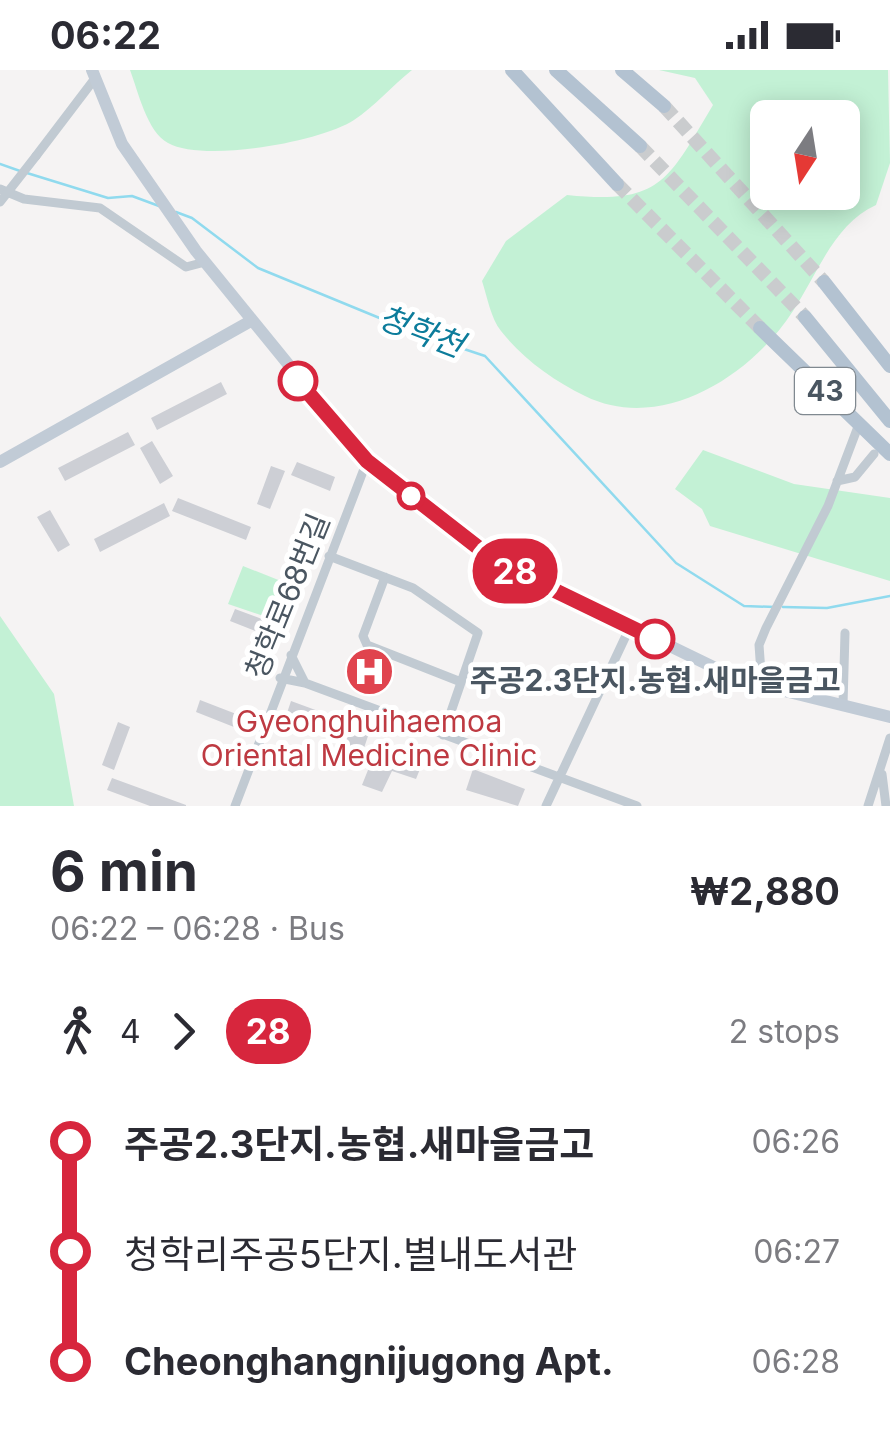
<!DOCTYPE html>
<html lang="en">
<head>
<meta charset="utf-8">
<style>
	:root { --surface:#fff; --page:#f2f2f3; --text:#2b2b33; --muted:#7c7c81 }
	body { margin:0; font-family:Inter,"Noto Sans KR",sans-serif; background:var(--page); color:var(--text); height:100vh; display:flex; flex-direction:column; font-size:38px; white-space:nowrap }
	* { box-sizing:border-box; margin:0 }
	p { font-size:32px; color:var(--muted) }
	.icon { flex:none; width:55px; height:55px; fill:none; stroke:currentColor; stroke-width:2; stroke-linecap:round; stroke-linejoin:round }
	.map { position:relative; height:736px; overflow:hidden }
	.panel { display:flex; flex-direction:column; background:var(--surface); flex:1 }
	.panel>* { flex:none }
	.badge { padding:0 20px; border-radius:32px; font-size:35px; line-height:65px }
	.needle { width:65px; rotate:192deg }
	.fabs { position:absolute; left:750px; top:30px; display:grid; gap:20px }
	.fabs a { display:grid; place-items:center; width:110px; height:110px; border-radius:15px; background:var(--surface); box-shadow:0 5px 25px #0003; font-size:50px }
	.map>.badge { position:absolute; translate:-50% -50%; box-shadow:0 0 0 5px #fff }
	.legs { display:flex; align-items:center; gap:15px; height:110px; padding:0 50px; font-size:32px }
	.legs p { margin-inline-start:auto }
	.headline { display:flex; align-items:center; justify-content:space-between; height:170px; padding:0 50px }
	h1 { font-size:55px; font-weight:700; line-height:75px }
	ul { padding:0 50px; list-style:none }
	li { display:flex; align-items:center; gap:35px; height:110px; font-size:38px }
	li i { display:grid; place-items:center; width:15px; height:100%; margin:0 12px; background:currentColor }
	li i::after { content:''; width:25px; height:25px; margin:-12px; border:8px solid; border-radius:50%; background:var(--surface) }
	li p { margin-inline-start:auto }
	li:first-child i { background:linear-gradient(#0000 50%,currentColor 0) }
	li:last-child i { background:linear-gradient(currentColor 50%,#0000 0) }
	.status { display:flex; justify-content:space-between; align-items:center; height:70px; padding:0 50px; background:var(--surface); direction:ltr }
	.status svg { height:28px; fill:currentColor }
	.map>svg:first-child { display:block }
	.green { fill:#c3f1d5; fill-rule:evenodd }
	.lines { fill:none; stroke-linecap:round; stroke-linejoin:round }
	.stream { stroke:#90daee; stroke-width:2.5 }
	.building { fill:#cdcfd5 }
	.primary-tunnel { stroke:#caccce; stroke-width:14; stroke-dasharray:14 7; stroke-linecap:butt }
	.street { stroke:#c1cad2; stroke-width:9 }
	.secondary { stroke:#c1cbd6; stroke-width:12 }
	.primary { stroke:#b3c2d1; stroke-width:14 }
	.street-bridge { stroke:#c1cad2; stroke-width:9 }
	.line-1-casing { stroke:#fff; stroke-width:22 }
	.line-1 { stroke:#d7263d; stroke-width:15 }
	.stop-1-dot { fill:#fff; stroke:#d7263d; stroke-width:5 }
	.labels { text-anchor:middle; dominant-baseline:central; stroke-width:10; stroke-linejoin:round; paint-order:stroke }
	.shield { fill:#fff; stroke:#808990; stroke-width:2.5 }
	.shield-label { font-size:28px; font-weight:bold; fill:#4a5661 }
	.street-label { font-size:30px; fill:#4a5661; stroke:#fff }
	.stop-label { font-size:30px; font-weight:bold; fill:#4a5661; stroke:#fff }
	.health-label { font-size:30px; fill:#be3a42; stroke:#fff }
	.water-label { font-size:32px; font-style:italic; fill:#0c7c9b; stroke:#fff }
</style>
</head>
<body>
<div class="status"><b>06:22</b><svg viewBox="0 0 49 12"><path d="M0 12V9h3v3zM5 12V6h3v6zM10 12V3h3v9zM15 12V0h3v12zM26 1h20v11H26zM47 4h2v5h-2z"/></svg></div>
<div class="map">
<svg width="890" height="736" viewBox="0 0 890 736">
	<rect width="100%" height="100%" fill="#f5f3f3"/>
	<path class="green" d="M130 0H412C393 15 374 37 354 50 320 72 204 93 168 73 147 62 138 21 130 0Z
		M659 0H888L890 93 876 135C834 154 818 203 793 241 752 305 662 364 585 326 554 311 522 288 501 261 491 249 487 226 482 211L506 171 567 125C662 135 668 110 713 35L695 8ZM768 48H842V122H768Z
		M703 380 794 414 890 428V511L710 456 702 439 675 419Z
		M243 496 296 517 284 553 228 534Z
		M0 546 54 624 74 736H0Z"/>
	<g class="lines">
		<path class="stream" d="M0 94 20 101
			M27 103 108 128 132 126 159 136
			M176 142 192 148 258 198 416 263 485 286 676 493 744 536 775 537
			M783 537 827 538 890 526"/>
	</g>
	<path class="building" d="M221 312 227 324 157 360 151 348Z
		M128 362 135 375 65 411 58 398Z
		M152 371 173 406 160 414 140 378Z
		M297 392 335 407 330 421 291 405Z
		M271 396 285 401 270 439 257 434Z
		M178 428 251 457 246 470 172 441Z
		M164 433 170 446 100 482 94 469Z
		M50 440 70 475 58 482 37 447Z
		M235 539 278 555 273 568 230 551Z
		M200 630 244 647 239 659 196 642Z
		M291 631 370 660 363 681 284 652Z
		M118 652 130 657 114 700 102 695Z
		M401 679 424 689 416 709 392 701 382 722 362 715 374 685 395 694Z
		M473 699 525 719 518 736 466 720Z
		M112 708 186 735V736H150L107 720Z"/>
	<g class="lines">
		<path class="primary-tunnel" d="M664 36 824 212
			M640 76 805 247
			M617 114 760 258"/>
		<path class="street" d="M36 86 93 11
			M0 119 24 129 100 138 186 197 205 192
			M837 411 855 407 874 384
			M329 486 413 518 478 563 443 665
			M385 507 363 566 367 575 461 612
			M291 585 305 613
			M280 608 305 613 637 736
			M762 616 759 575 766 558 828 436 859 354
			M843 635 845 563
			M882 704 886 736
			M235 736 367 391
			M546 736 630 557
			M868 736 890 668"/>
		<path class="secondary" d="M92 0 122 74 196 181 367 391 499 493 740 610 890 647
			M0 392 249 252"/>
		<path class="primary" d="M512 0 617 114
			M556 0 640 76
			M622 0 664 36
			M824 212 890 296
			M805 247 890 351
			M760 258 890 384"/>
		<path class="street-bridge" d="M0 132 36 86"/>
	</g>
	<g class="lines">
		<defs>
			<path id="line-1" d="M298 311 367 391 498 493 655 569"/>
		</defs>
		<use href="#line-1" class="line-1-casing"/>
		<use href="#line-1" class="line-1"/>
	</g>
	<defs>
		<symbol id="hospital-disc" viewBox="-11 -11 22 22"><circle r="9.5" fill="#e0444e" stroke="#fff"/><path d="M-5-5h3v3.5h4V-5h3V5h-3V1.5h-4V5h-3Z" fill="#fff"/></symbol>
	</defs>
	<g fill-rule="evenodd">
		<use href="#hospital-disc" x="342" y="574" width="55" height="55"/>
	</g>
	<g class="stop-1-dot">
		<circle cx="298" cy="311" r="18"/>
		<circle cx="411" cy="426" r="12"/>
		<circle cx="655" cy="569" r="18"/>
	</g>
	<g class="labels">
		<rect class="shield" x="795" y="298" width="60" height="46" rx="8"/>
		<g class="shield-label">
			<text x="825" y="321">43</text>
		</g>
		<g class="street-label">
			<text transform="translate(287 526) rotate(-68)">청학로68번길</text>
		</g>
		<g class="stop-label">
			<text x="655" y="610">주공2.3단지.농협.새마을금고</text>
		</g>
		<g class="health-label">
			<text x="369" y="651">Gyeonghuihaemoa<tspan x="369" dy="34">Oriental Medicine Clinic</tspan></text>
		</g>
		<g class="water-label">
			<text transform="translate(421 261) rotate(21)">청학천</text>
		</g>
	</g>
</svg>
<div class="fabs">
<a><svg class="needle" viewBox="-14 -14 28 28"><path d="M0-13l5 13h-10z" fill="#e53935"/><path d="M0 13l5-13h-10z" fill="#7c7c81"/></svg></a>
</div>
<b class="badge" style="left:515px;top:501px;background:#d7263d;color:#fff">28</b>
</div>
<section class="panel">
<div class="headline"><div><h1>6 min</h1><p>06:22 – 06:28 · Bus</p></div><b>₩2,880</b></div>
<div class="legs"><svg class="icon" aria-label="walk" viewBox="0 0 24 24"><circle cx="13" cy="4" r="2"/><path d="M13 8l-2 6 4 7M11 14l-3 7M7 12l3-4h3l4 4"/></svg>4<svg class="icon" aria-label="forward" viewBox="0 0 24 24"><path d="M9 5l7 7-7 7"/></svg><b class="badge" style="background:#d7263d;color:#fff">28</b><p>2 stops</p></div>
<ul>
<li><i style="color:#d7263d"></i><b>주공2.3단지.농협.새마을금고</b><p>06:26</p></li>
<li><i style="color:#d7263d"></i><span>청학리주공5단지.별내도서관</span><p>06:27</p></li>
<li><i style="color:#d7263d"></i><b>Cheonghangnijugong Apt.</b><p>06:28</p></li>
</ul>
</section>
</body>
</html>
